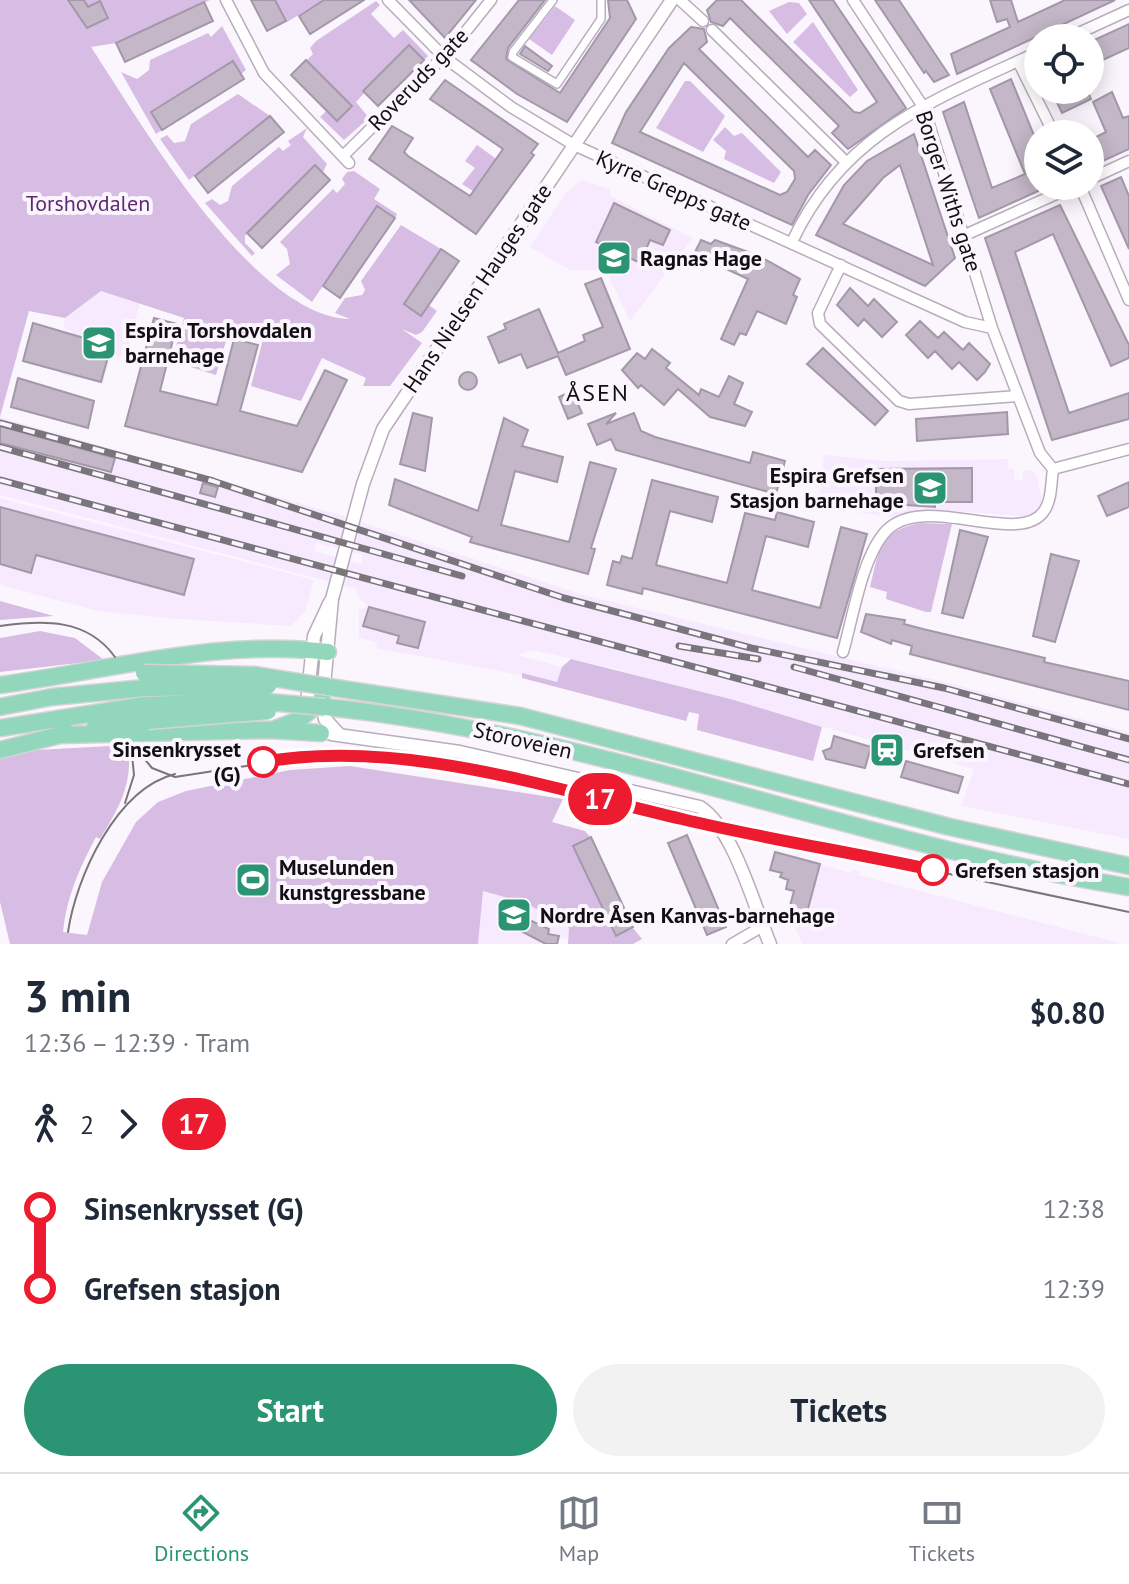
<!DOCTYPE html>
<html lang="en">
<head>
<meta charset="utf-8">
<style>
	:root { --surface:#fff; --page:#f2f2f3; --text:#1f2937; --muted:#747a83; --line:#e0e1e3; --accent:#2a9473 }
	body { margin:0; font-family:"PT Sans",sans-serif; background:var(--page); color:var(--text); height:100vh; display:flex; flex-direction:column; font-size:30px; white-space:nowrap }
	* { box-sizing:border-box; margin:0 }
	p { font-size:26px; color:var(--muted) }
	.icon { flex:none; width:44px; height:44px; fill:none; stroke:currentColor; stroke-width:2; stroke-linecap:round; stroke-linejoin:round }
	.map { position:relative; height:944px; overflow:hidden }
	.drawer { display:flex; flex-direction:column; background:var(--surface); flex:1 }
	.drawer>* { flex:none }
	.badge { padding:0 16px; border-radius:26px; font-size:28px; line-height:52px }
	.fabs { position:absolute; left:1024px; top:24px; display:grid; gap:16px }
	.fabs a { display:grid; place-items:center; width:80px; height:80px; border-radius:50%; background:var(--surface); box-shadow:0 4px 20px #0003; font-size:40px }
	.map>.badge { position:absolute; translate:-50% -50%; box-shadow:0 0 0 4px #fff }
	.legs { display:flex; align-items:center; gap:12px; height:88px; padding:0 24px; font-size:26px }
	.legs p { margin-inline-start:auto }
	.summary { display:flex; align-items:center; justify-content:space-between; height:136px; padding:0 24px }
	h1 { font-size:44px; font-weight:800; line-height:60px }
	.action { display:flex; gap:16px; margin-top:auto; padding:16px 24px }
	.action a { flex:1; height:92px; border-radius:48px; background:var(--accent); color:#fff; font-size:32px; font-weight:800; line-height:92px; text-align:center }
	.action a+a { background:var(--page); color:var(--text) }
	ul { padding:0 24px; list-style:none }
	li { display:flex; align-items:center; gap:28px; height:80px; font-size:30px }
	li i { display:grid; place-items:center; width:12px; height:100%; margin:0 10px; background:currentColor }
	li i::after { content:''; width:20px; height:20px; margin:-10px; border:6px solid; border-radius:50%; background:var(--surface) }
	li p { margin-inline-start:auto }
	li:first-child i { background:linear-gradient(#0000 50%,currentColor 0) }
	li:last-child i { background:linear-gradient(currentColor 50%,#0000 0) }
	.tabs { display:flex; justify-content:space-around; align-items:center; height:112px; border-top:2px solid var(--line); background:var(--surface); font-size:22px; color:var(--muted) }
	.tabs a { display:grid; justify-items:center; gap:4px }
	.tabs .current { color:var(--accent) }
	.map>svg:first-child { display:block }
	.built { fill:#f8eafe; fill-rule:evenodd }
	.green { fill:#d7bce3 }
	.building { fill:#c3b7c8; stroke:#a398a9; stroke-width:2; fill-rule:evenodd }
	.lines { fill:none; stroke-linecap:round; stroke-linejoin:round }
	.pedestrian-casing { stroke:#b8acbd; stroke-width:10 }
	.minor-casing { stroke:#b8acbd; stroke-width:13 }
	.tertiary-casing { stroke:#b8acbd; stroke-width:15 }
	.trunk-casing { stroke:#d4d4d5; stroke-width:19 }
	.pedestrian { stroke:#fff; stroke-width:7 }
	.minor { stroke:#fff; stroke-width:10 }
	.tertiary { stroke:#fff; stroke-width:12 }
	.trunk { stroke:#92d6bc; stroke-width:16 }
	.tram { stroke:#79757b; stroke-width:2 }
	.rail-casing { stroke:#79757b; stroke-width:7 }
	.rail { stroke:#fbf6fd; stroke-width:4; stroke-dasharray:12; stroke-linecap:butt }
	.trunk-bridge-casing { stroke:#d4d4d5; stroke-width:19; stroke-linecap:butt }
	.trunk-bridge { stroke:#92d6bc; stroke-width:16 }
	.line-1-casing { stroke:#fff; stroke-width:18 }
	.line-1 { stroke:#ed1b2f; stroke-width:12 }
	.stop-1-dot { fill:#fff; stroke:#ed1b2f; stroke-width:4 }
	.labels { text-anchor:middle; dominant-baseline:central; stroke-width:8; stroke-linejoin:round; paint-order:stroke }
	.street-label { font-size:22px; fill:#120e14; stroke:#fbf6fd }
	.park-label { font-size:22px; fill:#5e2a73; stroke:#fbf6fd }
	.poi-label { font-size:22px; font-weight:bold; fill:#120e14; stroke:#fbf6fd; text-anchor:start }
	.stop-label { font-size:22px; font-weight:bold; fill:#120e14; stroke:#fbf6fd; text-anchor:end }
	.neighbourhood-label { font-size:24px; letter-spacing:2px; fill:#120e14; stroke:#fbf6fd }
</style>
</head>
<body>
<div class="map">
<svg width="1129" height="944" viewBox="0 0 1129 944">
	<rect width="100%" height="100%" fill="#fbf6fd"/>
	<path class="built" d="M582 180 610 189 611 196 693 238 630 321 608 275 600 270H570L530 247 566 192Z
		M101 291 140 303 126 358 111 355 103 384 60 374 72 331 63 328 65 318Z
		M0 417 334 513 580 594 968 688 1129 732V839L961 806 974 769 612 668 533 650 518 655 562 667 558 682 376 648 377 642 359 638V609L368 607 357 595V589L0 495ZM316 543 362 555 361 564 315 551ZM369 608 425 624 418 648 397 643 398 637 364 628Z
		M824 455 886 461 1008 459V469H1014L1015 480H1023V471L1031 470 1037 476 1042 502 1036 513 1026 516 951 511 889 517 818 506Z
		M0 498 314 580 305 612 291 626 163 618 98 611 0 585Z
		M820 864 851 873 853 869 860 871 859 875 1124 944H802L793 922 806 916Z
		M483 891 526 902 570 928 567 939 558 937 556 944H478Z"/>
	<path class="green" d="M0 0H210L116 43 91 47C139 120 254 318 350 319L335 313 345 298 362 295 365 290 361 281 401 225 441 249 404 304 421 315 429 305 437 311 422 332 416 335 402 329 422 343 390 386H363L366 378 322 358 301 401 251 386 263 339 229 331 216 375 172 361 184 318 101 291 65 318 29 311 0 417Z
		M275 0H323L287 22Z
		M376 1 380 5 371 14 394 38 403 30 428 56 424 60 408 45 356 102 369 118 344 140 320 117 326 111 337 121 352 106 307 60 313 54 310 48 316 41Z
		M789 2 799 3 807 14 787 34 769 11Z
		M555 6 575 20 552 55 529 39Z
		M813 22 858 90 850 97 793 42Z
		M222 26 246 70 241 74 233 61 151 112 162 130 156 134 121 72 137 79 149 70 150 60 208 33 211 37Z
		M685 81H690L725 116 703 152 656 128Z
		M238 94 270 116 189 180 160 139 167 135 174 143 185 141 191 124Z
		M725 127 734 136 742 133 781 172 774 183 724 159 726 151 713 140Z
		M307 128 303 137 327 164 323 172 315 165 245 236V243L255 253 252 256 205 203 212 199 220 205 228 201 232 186 279 147 283 151 291 145 288 141Z
		M477 145 498 160 487 178 483 177 476 193 462 184 475 168 465 161Z
		M354 171 380 189 374 199 397 214 395 218 377 206 312 302 276 275 290 264 287 249 280 242 333 189 337 193 345 184 342 179 347 172Z
		M921 523 952 524 931 612H926L886 599 887 592 870 587C879 551 879 530 921 523Z
		M0 601 54 616 0 620Z
		M40 631 75 638 104 660 0 672V638Z
		M571 659 734 700 822 727 813 761 697 730 699 714 689 712 686 721 522 678V673L557 682 562 667Z
		M128 745C133 784 120 806 100 839L96 837C80 867 66 898 63 932L87 935 102 882 136 822 158 802 186 791 290 770 350 766 563 799 552 822 585 831 591 838 574 847 615 936 633 928 642 939 633 944H568L569 928 526 903 483 891 478 944H10L0 902V759L37 750Z"/>
	<path class="building" d="M68 0H84L88 7 100 1 108 18 87 28Z
		M251 0H275L286 21 267 31Z
		M324 0H364L310 34 299 16Z
		M409 0H476L445 38Z
		M519 0H545L508 48 506 59 560 93 610 18 608 0H627L636 19 567 122 517 94 471 60Z
		M717 0H741L854 112 860 113 877 102 809 0H833L906 108 848 149 832 133 839 126 730 18 723 26 711 22 707 10Z
		M875 0H899L949 75 934 82 926 71 924 73Z
		M990 0H1011L1018 22 1065 0H1115L957 74 951 54 1010 27 1007 19 997 22Z
		M204 2 213 21 125 62 116 43Z
		M1129 24V48L1090 66V42Z
		M691 27 704 29 707 42 699 49 808 157 815 150 831 165 808 195 792 225 612 143 626 112 669 48ZM684 63 794 171 795 179 787 192 780 195 640 132Z
		M409 45 424 60 378 106 363 91Z
		M525 46 552 66 548 71 520 54Z
		M306 60 352 106 337 121 291 75Z
		M233 61 244 79 162 130 151 112Z
		M1011 79 1033 133 1038 136V191L979 218 943 112 964 102 992 188 1025 174 990 89Z
		M445 80 538 144 531 153 534 155 476 234 369 159 392 126 413 138 404 152 408 156 470 196 503 149 430 99Z
		M1051 90H1067L1073 95 1087 90 1091 99 1062 113Z
		M1112 92 1123 118 1129 116V149L1090 167V140L1106 132 1093 102Z
		M270 116 284 132 208 193 195 176Z
		M914 134 955 258 925 286 816 235 844 185 867 161ZM900 165 913 204 933 265 843 224 883 178Z
		M315 165 330 180 262 248 247 233Z
		M1121 177 1129 196V249L1101 186Z
		M614 203 670 230 663 245 650 240 640 263 596 242Z
		M1060 205 1129 345V358L1111 366 1053 234 1015 252 1069 413 1129 393V419L1052 440 985 238Z
		M377 206 395 218 340 298 323 286Z
		M701 240 711 244 715 240 759 256 800 279 793 295 797 297 786 324 757 311 746 335 740 333 734 345 721 339 748 279 694 254Z
		M441 249 459 261 421 316 404 304Z
		M601 278 630 349 566 375 558 356 527 368 521 354 499 363 488 337 506 329 504 324 539 309 558 353 585 341 583 335 603 327 585 284Z
		M850 288 868 306 874 299 897 322 882 337 864 319 858 326 837 305Z
		M154 318 177 324 160 391 217 405 234 339 258 345 240 411 297 426 325 370 347 380 302 472 125 426Z
		M920 321 938 338 944 332 963 350 969 343 990 364 985 372 977 380 959 362 952 369 935 351 928 358 906 335Z
		M33 323 111 346 101 382 23 361Z
		M823 348 888 411 875 425 807 364Z
		M652 349 670 363 666 368 699 395 701 389 719 397 729 376 743 383 734 404 752 412 745 426 710 417 678 389 664 405 641 385 638 388 622 370 637 353 645 359Z
		M459 381a9 9 0 1 1 18 0a9 9 0 1 1-18 0Z
		M18 378 94 401 88 428 11 407Z
		M572 391 582 413 568 419 559 397Z
		M1007 412 1008 434 917 441 916 419Z
		M413 413 432 418 425 471 400 464Z
		M616 413 606 424 634 413 641 431 655 437 750 463 753 452 785 461 776 494 616 450 611 439 597 445 588 424Z
		M504 418 528 430 522 446 563 457 557 482 515 471 501 525 569 542 590 462 616 469 591 548 595 549 588 574 470 542 472 537 389 505 395 479 478 511Z
		M0 426 115 458 111 472 0 443Z
		M972 468V502H935V507L876 503V469Z
		M652 480 718 497 712 522 670 511 656 565 727 583 745 513 775 520 777 512 814 522 808 547 766 536 752 590 820 608 841 527 867 534 837 638 643 588 642 594 607 585 613 561 620 563 622 556 632 559Z
		M1129 482V507L1107 516 1098 496Z
		M203 483 218 487 215 497 200 493Z
		M0 507 194 559 184 595 36 555 31 573 0 564Z
		M960 530 988 537 963 618 942 613Z
		M1051 554 1079 561 1055 642 1033 636Z
		M369 607 425 622 418 648 397 643 399 636 363 626Z
		M866 614 905 620 904 624 923 629 1045 658 1044 662 1129 681V710L910 654 912 646 892 640 891 644 861 632Z
		M834 736 871 747 865 768 826 759 823 751 831 748Z
		M906 761 963 777 958 793 901 777Z
		M687 835 726 927 707 935 668 843Z
		M591 837 633 927 616 936 573 846Z
		M775 852 820 864 806 916 792 922 788 913 794 891 786 889 788 880 780 877 782 873 770 870Z
		M523 917 549 929 548 934 559 936 557 944H546L517 929Z"/>
	<g class="lines">
		<defs>
			<path id="pedestrian" d="M553 0 513 52 512 57 557 84 601 19V0"/>
			<path id="minor" d="M226 0 264 73 349 163
				M388 0 444 57 511 107 574 145 965 322 992 328
				M680 0 703 21
				M853 0 924 108 992 328 1040 453 1053 469
				M712 30 845 161
				M1068 38 1129 10
				M1018 61 1054 134
				M343 156 455 45 491 0
				M1090 179 1129 161
				M1080 186 1129 300
				M965 235 1074 186
				M792 242C843 132 934 100 1038 52
				M841 265 818 313 820 324 899 401 909 404 1018 396
				M1053 469 1129 449
				M843 652C853 617 862 557 886 531 923 491 1019 548 1044 511 1052 500 1051 482 1053 469
				M732 944 763 926"/>
			<path id="tertiary" d="M306 711 314 636 330 602
				M331 734 460 752 700 807C734 829 754 906 770 944
				M339 734 325 719 322 707 332 599 363 484 383 429 672 0"/>
			<path id="trunk" d="M0 685C108 671 218 638 328 652
				M329 687 520 716 950 827 1129 866
				M0 707 52 697 145 688
				M325 707C600 735 857 844 1129 887
				M95 727 148 721
				M0 728 146 705
				M275 729 299 720 322 700
				M60 735 269 730 321 733
				M0 750 68 733"/>
		</defs>
		<use href="#pedestrian" class="pedestrian-casing"/>
		<use href="#minor" class="minor-casing"/>
		<use href="#tertiary" class="tertiary-casing"/>
		<use href="#trunk" class="trunk-casing"/>
		<use href="#pedestrian" class="pedestrian"/>
		<use href="#minor" class="minor"/>
		<use href="#tertiary" class="tertiary"/>
		<use href="#trunk" class="trunk"/>
		<path class="tram" d="M0 626C43 620 87 618 115 657
			M133 745 152 768 175 777 317 755 371 756 448 768 1129 912
			M125 803 134 775 131 745
			M68 932C76 877 116 789 175 774"/>
		<defs>
			<path id="rail" d="M0 423 213 481 564 598 751 648 944 688 1129 739
				M0 447 462 576
				M0 480 1129 784
				M679 646 758 659
				M794 667 1129 760"/>
		</defs>
		<use href="#rail" class="rail-casing"/>
		<use href="#rail" class="rail"/>
		<defs>
			<path id="trunk-bridge" d="M144 673 254 675 329 687
				M145 688 268 686
				M146 705 256 701 325 707
				M148 721 268 711"/>
		</defs>
		<use href="#trunk-bridge" class="trunk-bridge-casing"/>
		<use href="#trunk-bridge" class="trunk-bridge"/>
	</g>
	<g class="lines">
		<defs>
			<path id="line-1" d="M263 762C402 738 548 788 682 819 765 839 850 852 933 870"/>
		</defs>
		<use href="#line-1" class="line-1-casing"/>
		<use href="#line-1" class="line-1"/>
	</g>
	<defs>
		<symbol id="school-square" viewBox="-11 -11 22 22"><rect x="-9" y="-9" width="18" height="18" rx="4" fill="#2a9473" stroke="#fbf6fd"/><path d="M0-5L7-2L0 1L-7-2ZM-4 1L0 2.5L4 1V4Q0 6-4 4Z" fill="#fff"/></symbol>
		<symbol id="station-square" viewBox="-11 -11 22 22"><rect x="-9" y="-9" width="18" height="18" rx="4" fill="#2a9473" stroke="#fbf6fd"/><path d="M-3-6H3Q5-6 5-4V2Q5 4 3 4L4.5 6H3L1.5 4h-3L-3 6H-4.5L-3 4Q-5 4-5 2V-4Q-5-6-3-6ZM-3.5-4v3h7v-3ZM-3.5 1v1.5H-2V1ZM2 1v1.5H3.5V1Z" fill="#fff"/></symbol>
		<symbol id="stadium-square" viewBox="-11 -11 22 22"><rect x="-9" y="-9" width="18" height="18" rx="4" fill="#2a9473" stroke="#fbf6fd"/><path d="M0-5a6.5 5 0 1 0 0 10a6.5 5 0 1 0 0-10ZM-3.5-1.8h7v3.6h-7Z" fill="#fff"/></symbol>
	</defs>
	<g fill-rule="evenodd">
		<use href="#school-square" x="594" y="238" width="40" height="40"/>
		<use href="#school-square" x="79" y="323" width="40" height="40"/>
		<use href="#school-square" x="910" y="468" width="40" height="40"/>
		<use href="#station-square" x="867" y="730" width="40" height="40"/>
		<use href="#stadium-square" x="233" y="860" width="40" height="40"/>
		<use href="#school-square" x="494" y="895" width="40" height="40"/>
	</g>
	<g class="stop-1-dot">
		<circle cx="263" cy="762" r="14"/>
		<circle cx="933" cy="870" r="14"/>
	</g>
	<g class="labels">
		<g class="street-label">
			<text transform="translate(418 79) rotate(-46)">Roveruds gate</text>
			<text transform="translate(674 190) rotate(24)">Kyrre Grepps gate</text>
			<text transform="translate(949 191) rotate(72)">Borger Withs gate</text>
			<text transform="translate(477 288) rotate(-56)">Hans Nielsen Hauges gate</text>
			<text transform="translate(523 740) rotate(13)">Storoveien</text>
		</g>
		<g class="park-label">
			<text x="88" y="203">Torshovdalen</text>
		</g>
		<g class="poi-label">
			<text x="640" y="258">Ragnas Hage</text>
			<text x="125" y="330">Espira Torshovdalen<tspan x="125" dy="25">barnehage</tspan></text>
			<text x="904" y="475" text-anchor="end">Espira Grefsen<tspan x="904" dy="25">Stasjon barnehage</tspan></text>
			<text x="913" y="750">Grefsen</text>
			<text x="279" y="867">Muselunden<tspan x="279" dy="25">kunstgressbane</tspan></text>
			<text x="540" y="915">Nordre Åsen Kanvas-barnehage</text>
		</g>
		<g class="stop-label">
			<text x="241" y="749">Sinsenkrysset<tspan x="241" dy="25">(G)</tspan></text>
			<text x="955" y="870" text-anchor="start">Grefsen stasjon</text>
		</g>
		<g class="neighbourhood-label">
			<text x="598" y="392">ÅSEN</text>
		</g>
	</g>
</svg>
<div class="fabs">
<a><svg class="icon" aria-label="locate" viewBox="0 0 24 24"><circle cx="12" cy="12" r="6"/><path d="M12 2v4M12 18v4M2 12h4M18 12h4"/></svg></a>
<a><svg class="icon" aria-label="layers" viewBox="0 0 24 24"><path d="M12 4l9 5-9 5-9-5zM3 14l9 5 9-5"/></svg></a>
</div>
<b class="badge" style="left:600px;top:799px;background:#ed1b2f;color:#fff">17</b>
</div>
<section class="drawer">
<div class="summary"><div><h1>3 min</h1><p>12:36 – 12:39 · Tram</p></div><b>$0.80</b></div>
<div class="legs"><svg class="icon" aria-label="walk" viewBox="0 0 24 24"><circle cx="13" cy="4" r="2"/><path d="M13 8l-2 6 4 7M11 14l-3 7M7 12l3-4h3l4 4"/></svg>2<svg class="icon" aria-label="forward" viewBox="0 0 24 24"><path d="M9 5l7 7-7 7"/></svg><b class="badge" style="background:#ed1b2f;color:#fff">17</b></div>
<ul>
<li><i style="color:#ed1b2f"></i><b>Sinsenkrysset (G)</b><p>12:38</p></li>
<li><i style="color:#ed1b2f"></i><b>Grefsen stasjon</b><p>12:39</p></li>
</ul>
<div class="action"><a>Start</a><a>Tickets</a></div>
</section>
<nav class="tabs">
<a class="current"><svg class="icon" aria-label="directions" viewBox="0 0 24 24"><path d="M12 3l9 9-9 9-9-9zM9 14v-3h6M13 9l2 2-2 2"/></svg>Directions</a>
<a><svg class="icon" aria-label="map" viewBox="0 0 24 24"><path d="M3 6l6-2 6 2 6-2v14l-6 2-6-2-6 2zM9 4v14M15 6v14"/></svg>Map</a>
<a><svg class="icon" aria-label="tickets" viewBox="0 0 24 24"><path d="M3 7h18v10H3zM15 7v10"/></svg>Tickets</a>
</nav>
</body>
</html>
